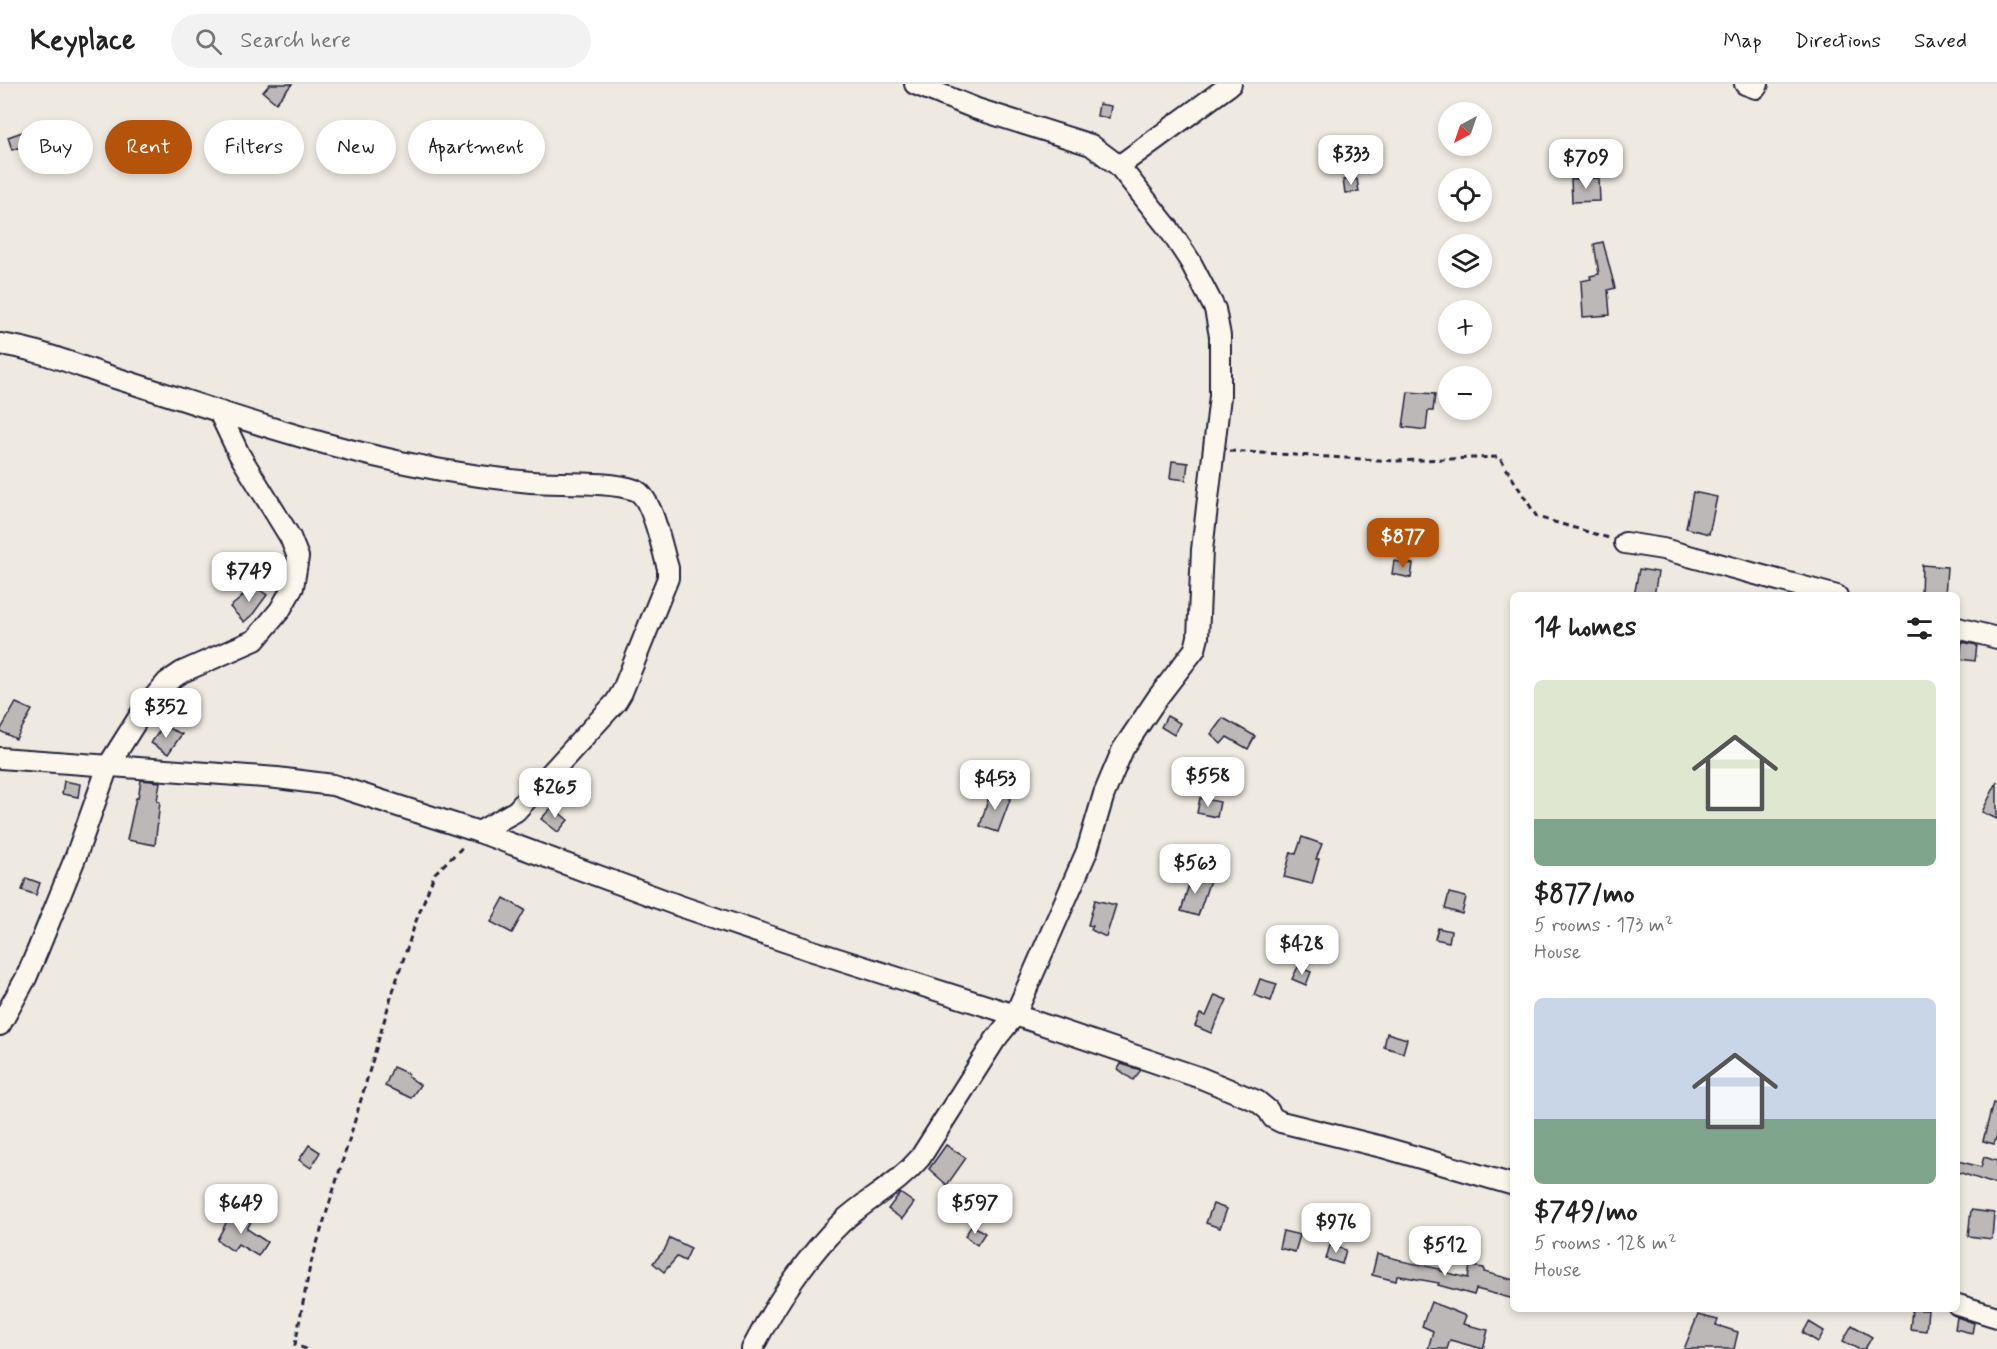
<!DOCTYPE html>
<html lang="en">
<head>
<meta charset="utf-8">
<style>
	:root { --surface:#fff; --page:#f2f2f2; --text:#222; --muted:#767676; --line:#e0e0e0; --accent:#b45309 }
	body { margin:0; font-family:Mynerve,sans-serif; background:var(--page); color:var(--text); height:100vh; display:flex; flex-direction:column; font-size:22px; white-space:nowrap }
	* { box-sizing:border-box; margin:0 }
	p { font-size:20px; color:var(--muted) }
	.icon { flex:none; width:33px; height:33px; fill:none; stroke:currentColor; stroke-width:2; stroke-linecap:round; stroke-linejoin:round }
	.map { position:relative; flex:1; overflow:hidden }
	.details { position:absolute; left:1510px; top:508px; width:450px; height:720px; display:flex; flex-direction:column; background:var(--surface); border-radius:9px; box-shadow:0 3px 9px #0003 }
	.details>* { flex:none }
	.top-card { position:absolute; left:18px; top:36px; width:570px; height:54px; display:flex; gap:12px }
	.needle { width:39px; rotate:220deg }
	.buttons { position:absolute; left:1438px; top:18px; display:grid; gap:12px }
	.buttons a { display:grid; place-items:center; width:54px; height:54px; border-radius:50%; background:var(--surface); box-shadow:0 3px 9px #0003; font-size:30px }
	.price { position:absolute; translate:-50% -51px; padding:0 14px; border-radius:12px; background:#fff; color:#222; font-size:20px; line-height:39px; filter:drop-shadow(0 2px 3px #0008) }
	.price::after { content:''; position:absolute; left:50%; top:36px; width:18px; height:14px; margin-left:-9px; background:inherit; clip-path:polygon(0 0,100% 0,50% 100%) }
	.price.selected { background:var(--accent); color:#fff }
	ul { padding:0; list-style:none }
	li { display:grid; align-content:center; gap:12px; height:318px; padding:0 24px }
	li span { display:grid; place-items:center; height:186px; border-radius:9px; color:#555 }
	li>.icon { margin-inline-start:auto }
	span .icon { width:108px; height:108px; fill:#fffc; stroke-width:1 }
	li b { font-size:26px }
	h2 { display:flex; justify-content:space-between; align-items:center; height:72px; padding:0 24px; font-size:26px }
	.pill { padding:0 21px; border-radius:27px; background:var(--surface); box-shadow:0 3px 9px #0003; font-size:21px; line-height:54px }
	.pill.selected { background:var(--accent); color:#fff }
	header { display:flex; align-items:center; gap:36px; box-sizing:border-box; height:84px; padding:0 30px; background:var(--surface); border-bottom:2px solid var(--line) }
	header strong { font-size:28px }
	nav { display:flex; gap:33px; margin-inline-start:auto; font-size:21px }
	.search { width:420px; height:54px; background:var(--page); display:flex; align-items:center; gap:15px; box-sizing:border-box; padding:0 21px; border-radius:33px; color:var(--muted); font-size:22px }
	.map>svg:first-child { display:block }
	.building { fill:#bcb8b8; stroke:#22223b; stroke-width:1.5 }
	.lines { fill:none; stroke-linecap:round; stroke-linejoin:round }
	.minor-casing { stroke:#22223b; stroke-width:24 }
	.path { stroke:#22223b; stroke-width:3; stroke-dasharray:6 4.5; stroke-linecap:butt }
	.minor { stroke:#fbf7ec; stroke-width:20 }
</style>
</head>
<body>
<header>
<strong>Keyplace</strong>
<div class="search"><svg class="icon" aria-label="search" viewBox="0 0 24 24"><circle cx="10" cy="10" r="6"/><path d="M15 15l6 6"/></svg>Search here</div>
<nav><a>Map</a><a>Directions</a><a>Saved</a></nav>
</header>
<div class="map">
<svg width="1997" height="1265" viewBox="0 0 1997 1265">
	<rect width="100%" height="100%" fill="#eeeae2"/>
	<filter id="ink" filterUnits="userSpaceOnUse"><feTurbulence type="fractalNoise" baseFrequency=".0167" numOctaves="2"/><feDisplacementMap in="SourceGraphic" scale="12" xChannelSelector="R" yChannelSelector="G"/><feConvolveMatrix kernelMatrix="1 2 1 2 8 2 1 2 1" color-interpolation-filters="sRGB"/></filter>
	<g filter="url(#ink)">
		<g class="building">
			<polygon points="270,0 292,0 276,19 263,8"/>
			<polygon points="1099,20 1111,22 1109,34 1097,32"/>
			<polygon points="25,47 30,60 12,66 8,53"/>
			<polygon points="1599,94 1600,117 1572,118 1571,95"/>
			<polygon points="1357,95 1359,108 1345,109 1343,96"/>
			<polygon points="1603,158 1615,204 1608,206 1610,231 1583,233 1581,197 1591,195 1590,192 1599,190 1594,160"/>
			<polygon points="1408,308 1435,310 1433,327 1428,327 1426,346 1403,343"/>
			<polygon points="1172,377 1188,379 1186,396 1170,394"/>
			<polygon points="1693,408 1717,413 1709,450 1686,444"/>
			<polygon points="1394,477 1413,480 1411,494 1392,490"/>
			<polygon points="1922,481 1947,483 1945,512 1921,511"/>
			<polygon points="1639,485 1658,488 1654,512 1634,512"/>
			<polygon points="251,500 267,511 253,530 244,538 230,523 241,514"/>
			<polygon points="1962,558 1977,561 1975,577 1960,575"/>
			<polygon points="16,619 32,626 16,655 0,647"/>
			<polygon points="1167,632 1180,639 1174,651 1161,643"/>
			<polygon points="1223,634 1255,652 1248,665 1227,653 1221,660 1211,650"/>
			<polygon points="163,642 182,650 168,670 151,659"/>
			<polygon points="141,696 160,698 157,717 160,718 155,761 127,756 136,714 138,714"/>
			<polygon points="64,697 80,700 78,713 62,710"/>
			<polygon points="1997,698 1997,735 1982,728"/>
			<polygon points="991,706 1011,713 998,748 980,742"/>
			<polygon points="1200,714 1220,718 1217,733 1197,729"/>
			<polygon points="552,723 568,736 558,748 541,735"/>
			<polygon points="1302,753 1322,760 1316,775 1319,775 1312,800 1284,793 1291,768 1296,770"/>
			<polygon points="1192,790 1210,796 1198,832 1181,827"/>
			<polygon points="26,794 40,799 36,811 22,806"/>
			<polygon points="1449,809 1466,813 1462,830 1445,825"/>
			<polygon points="504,814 525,826 512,849 491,838"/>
			<polygon points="1095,816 1116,821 1106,853 1091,846 1093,842 1088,841"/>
			<polygon points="1438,844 1451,847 1449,858 1435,855"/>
			<polygon points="1298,883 1311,888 1306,901 1292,895"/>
			<polygon points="1260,895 1277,900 1271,917 1254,911"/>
			<polygon points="1215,911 1227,916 1211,949 1195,942 1200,930 1206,932"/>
			<polygon points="1387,949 1407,955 1403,969 1384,963"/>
			<polygon points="1121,980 1141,986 1133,996 1118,985"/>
			<polygon points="393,983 409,990 408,992 420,1001 411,1014 385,1002"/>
			<polygon points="1993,1019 1997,1020 1997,1051 1994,1060 1983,1057"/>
			<polygon points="309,1061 320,1068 311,1084 299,1076"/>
			<polygon points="946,1061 966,1074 947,1101 929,1085"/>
			<polygon points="1984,1073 1997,1077 1997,1101 1958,1088 1958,1077 1981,1083"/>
			<polygon points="900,1109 914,1119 902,1135 888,1125"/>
			<polygon points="1213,1120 1227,1125 1220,1144 1206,1139"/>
			<polygon points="1971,1126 1994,1129 1992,1155 1968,1152"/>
			<polygon points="232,1128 252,1136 247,1145 267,1158 258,1172 238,1160 233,1167 217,1156"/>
			<polygon points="972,1141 985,1149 977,1161 965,1152"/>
			<polygon points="1283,1147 1300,1151 1295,1168 1279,1164"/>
			<polygon points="670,1154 691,1164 685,1177 677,1173 664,1188 653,1179 664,1167"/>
			<polygon points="1330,1161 1346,1166 1342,1180 1326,1175"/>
			<polygon points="1377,1170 1401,1176 1401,1177 1440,1185 1440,1187 1468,1194 1470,1182 1484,1184 1484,1188 1514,1196 1514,1215 1476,1205 1474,1211 1438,1201 1439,1199 1400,1192 1397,1192 1396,1197 1372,1191"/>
			<polygon points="1431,1218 1466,1232 1463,1240 1488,1246 1483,1265 1450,1256 1447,1265 1428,1265 1433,1247 1422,1242"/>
			<polygon points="1912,1226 1928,1226 1926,1247 1910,1245"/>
			<polygon points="1698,1231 1718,1236 1716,1241 1738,1248 1734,1265 1684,1265"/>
			<polygon points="1957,1233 1974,1239 1972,1249 1955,1245"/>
			<polygon points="1809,1238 1824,1247 1818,1258 1803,1249"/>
			<polygon points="1852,1241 1872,1253 1865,1265 1858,1265 1843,1257"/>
		</g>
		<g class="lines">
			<g class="minor-casing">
				<g id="minor">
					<polyline points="1745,0 1756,4 1758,0"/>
					<polyline points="1119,82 1231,0"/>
					<path d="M 0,260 C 37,265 73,280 109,292 C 196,319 281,350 370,371 C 423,384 476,393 531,398 C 559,400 611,397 635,406 C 653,413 662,466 668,484 L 668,494 L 622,608 L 616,618 L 516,727 L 479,748"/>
					<polyline points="1625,459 1663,465 1837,512"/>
					<polyline points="1958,544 1997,554"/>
					<polyline points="0,674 277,694 333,701 479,748 677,821 810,866 1015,931 1201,994 1257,1017 1268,1026 1273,1034 1281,1038 1382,1063 1514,1101"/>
					<polyline points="0,941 26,894 39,863 76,772 108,682 144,625 167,598 182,588 255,556 280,526 293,503 298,473 290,453 239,370 219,328"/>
					<polyline points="1958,1221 1997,1233"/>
					<path d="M 752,1265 C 774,1222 807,1171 842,1138 C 868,1114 896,1102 920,1074 L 995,956 L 1015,931 L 1087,767 L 1104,710 L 1123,665 L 1158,613 L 1195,565 L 1198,553 L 1202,466 L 1220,312 L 1220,252 L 1215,225 L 1190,177 L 1169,145 L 1119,82 L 1091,61 L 977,25 L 915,0"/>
				</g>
			</g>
			<g class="path">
				<polyline points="1229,367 1395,377 1499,373 1537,433 1609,454"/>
				<polyline points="306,1265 295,1261 310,1182 350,1053 392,910 416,837 435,789 464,762"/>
			</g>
			<use href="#minor" class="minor"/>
		</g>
	</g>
</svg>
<div class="buttons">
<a><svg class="needle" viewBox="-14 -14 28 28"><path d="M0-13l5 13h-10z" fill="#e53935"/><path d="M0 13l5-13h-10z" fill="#767676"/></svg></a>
<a><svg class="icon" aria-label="locate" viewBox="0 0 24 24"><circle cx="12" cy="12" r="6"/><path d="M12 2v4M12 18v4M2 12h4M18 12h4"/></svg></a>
<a><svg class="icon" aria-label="layers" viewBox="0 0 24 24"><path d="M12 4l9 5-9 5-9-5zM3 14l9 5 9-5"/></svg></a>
<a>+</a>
<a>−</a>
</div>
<b class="price" style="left:1351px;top:102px">$333</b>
<b class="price" style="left:1586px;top:106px">$709</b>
<b class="price selected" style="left:1403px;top:485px">$877</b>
<b class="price" style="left:249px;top:519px">$749</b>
<b class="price" style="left:166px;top:655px">$352</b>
<b class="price" style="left:1208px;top:724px">$558</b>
<b class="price" style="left:995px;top:727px">$453</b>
<b class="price" style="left:555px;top:735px">$265</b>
<b class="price" style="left:1195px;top:811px">$563</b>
<b class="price" style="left:1302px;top:892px">$428</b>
<b class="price" style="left:241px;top:1151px">$649</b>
<b class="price" style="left:975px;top:1151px">$597</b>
<b class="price" style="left:1336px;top:1170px">$976</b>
<b class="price" style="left:1445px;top:1193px">$512</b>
<div class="top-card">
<a class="pill">Buy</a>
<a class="pill selected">Rent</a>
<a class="pill">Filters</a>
<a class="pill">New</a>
<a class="pill">Apartment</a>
</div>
<section class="details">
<h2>14 homes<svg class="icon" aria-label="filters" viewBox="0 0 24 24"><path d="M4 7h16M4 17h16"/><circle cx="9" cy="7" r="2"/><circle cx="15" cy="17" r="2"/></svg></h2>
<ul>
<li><span style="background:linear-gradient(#dfe7d0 75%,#7fa58c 0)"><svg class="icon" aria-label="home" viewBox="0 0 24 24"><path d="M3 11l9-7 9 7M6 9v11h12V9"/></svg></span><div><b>$877/mo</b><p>5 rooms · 173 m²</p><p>House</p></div></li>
<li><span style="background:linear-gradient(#c9d6e8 65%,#7fa58c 0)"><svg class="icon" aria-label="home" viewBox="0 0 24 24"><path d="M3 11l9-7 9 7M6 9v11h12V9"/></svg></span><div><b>$749/mo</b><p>5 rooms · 128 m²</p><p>House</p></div></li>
</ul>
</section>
</div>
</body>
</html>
